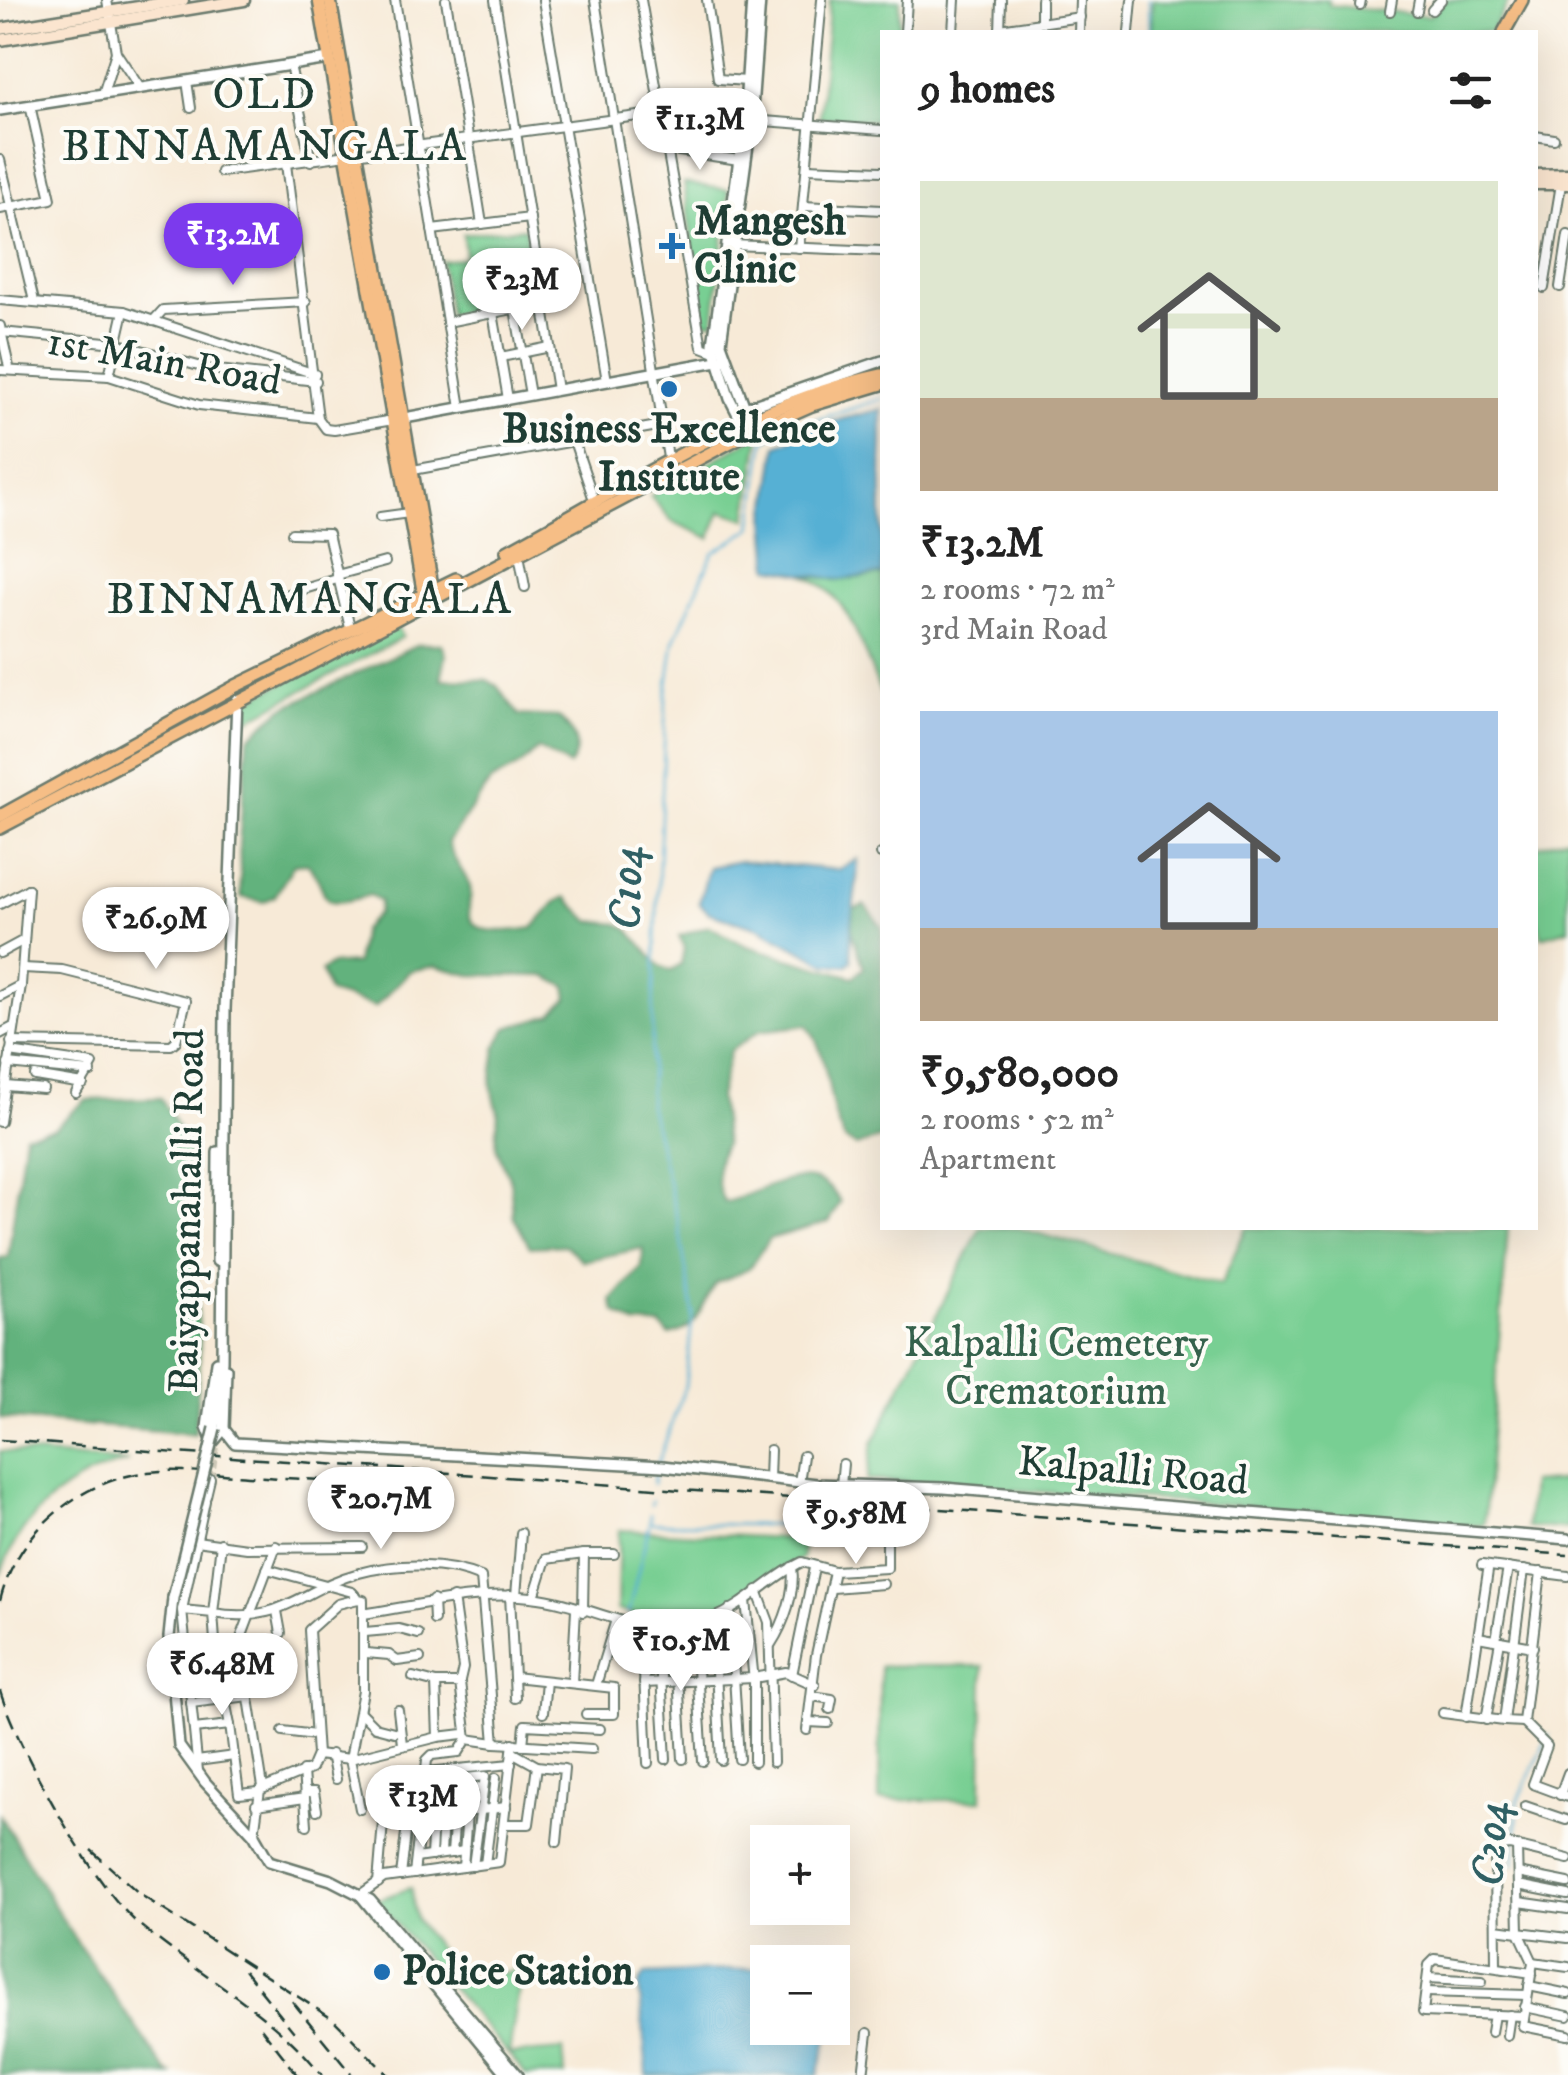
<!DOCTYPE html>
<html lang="en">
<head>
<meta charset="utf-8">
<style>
	:root { --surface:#fff; --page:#f6f6f6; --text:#222; --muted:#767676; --accent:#7c3aed }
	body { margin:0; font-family:"IM FELL DW Pica",serif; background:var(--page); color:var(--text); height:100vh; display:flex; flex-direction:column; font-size:38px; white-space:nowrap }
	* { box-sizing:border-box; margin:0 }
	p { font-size:32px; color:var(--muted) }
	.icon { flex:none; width:55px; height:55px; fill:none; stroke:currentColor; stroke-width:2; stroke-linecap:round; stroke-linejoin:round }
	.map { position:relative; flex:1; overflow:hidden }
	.drawer { position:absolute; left:880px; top:30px; width:658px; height:1200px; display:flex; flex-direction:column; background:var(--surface); border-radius:0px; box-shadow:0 10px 40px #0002 }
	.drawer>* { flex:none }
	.controls { position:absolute; left:750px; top:1825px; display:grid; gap:20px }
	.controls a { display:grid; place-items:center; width:100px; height:100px; border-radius:0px; background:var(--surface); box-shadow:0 10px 40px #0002; font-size:50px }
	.price { position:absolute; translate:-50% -85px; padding:0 22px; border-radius:35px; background:#fff; color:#222; font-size:32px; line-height:65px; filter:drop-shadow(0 2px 5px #0008) }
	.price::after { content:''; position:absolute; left:50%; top:60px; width:30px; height:22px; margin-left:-15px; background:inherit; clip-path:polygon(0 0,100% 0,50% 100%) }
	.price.active { background:var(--accent); color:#fff }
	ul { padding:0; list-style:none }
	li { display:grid; align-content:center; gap:20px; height:530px; padding:0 40px }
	li span { display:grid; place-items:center; height:310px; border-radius:0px; color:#555 }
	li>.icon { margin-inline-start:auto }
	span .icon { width:180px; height:180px; fill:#fffc; stroke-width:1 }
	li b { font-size:42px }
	h2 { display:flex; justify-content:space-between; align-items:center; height:120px; padding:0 40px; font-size:42px }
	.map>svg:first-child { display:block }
	.green { fill:#78cf93; stroke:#4c8664; stroke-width:2.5 }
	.forest { fill:#62b27d; stroke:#407858; stroke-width:2.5 }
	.water { fill:#56b0d4; stroke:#3a7684; stroke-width:2.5 }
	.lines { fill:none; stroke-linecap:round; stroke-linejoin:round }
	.stream { stroke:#56b0d4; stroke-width:2.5 }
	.minor-tunnel { stroke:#ccc7b6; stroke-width:8; stroke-dasharray:8 4; stroke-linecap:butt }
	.minor-casing { stroke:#6b7a6d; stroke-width:12 }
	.tertiary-casing { stroke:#6b7a6d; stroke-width:14 }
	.secondary-casing { stroke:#6b7a6d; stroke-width:15 }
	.primary-casing { stroke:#6b7a6d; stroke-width:16 }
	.minor { stroke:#fff; stroke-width:8 }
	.tertiary { stroke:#fff; stroke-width:9 }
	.secondary { stroke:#fbe5cf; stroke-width:10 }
	.primary { stroke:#f6be86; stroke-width:11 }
	.rail { stroke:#1f3d34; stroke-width:2.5; stroke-dasharray:15 8; stroke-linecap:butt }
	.tertiary-bridge-casing { stroke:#6b7a6d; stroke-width:14; stroke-linecap:butt }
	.tertiary-bridge { stroke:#fff; stroke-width:9 }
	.poi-dot { fill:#1f6fb2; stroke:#fdfcf7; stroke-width:4 }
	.labels { text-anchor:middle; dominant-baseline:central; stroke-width:8; stroke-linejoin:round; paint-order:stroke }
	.poi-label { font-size:42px; font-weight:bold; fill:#1f3d34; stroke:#fdfcf7; text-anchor:start }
	.street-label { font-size:42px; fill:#1f3d34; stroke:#fdfcf7 }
	.park-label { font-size:42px; fill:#35624c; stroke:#fdfcf7 }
	.neighbourhood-label { font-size:45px; letter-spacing:2.5px; fill:#1f3d34; stroke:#fdfcf7 }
	.water-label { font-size:45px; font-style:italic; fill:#306064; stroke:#fdfcf7 }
</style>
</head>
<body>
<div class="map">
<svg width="1568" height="2075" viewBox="0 0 1568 2075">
	<rect width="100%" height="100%" fill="#fdfcf7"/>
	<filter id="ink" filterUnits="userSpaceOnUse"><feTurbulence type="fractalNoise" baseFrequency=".01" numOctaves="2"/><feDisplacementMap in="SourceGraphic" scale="20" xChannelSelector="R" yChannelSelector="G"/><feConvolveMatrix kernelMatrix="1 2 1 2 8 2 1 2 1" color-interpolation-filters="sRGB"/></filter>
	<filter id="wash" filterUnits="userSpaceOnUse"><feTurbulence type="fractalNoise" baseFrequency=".0048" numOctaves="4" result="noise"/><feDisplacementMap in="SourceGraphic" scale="40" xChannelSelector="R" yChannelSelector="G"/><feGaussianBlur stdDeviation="2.25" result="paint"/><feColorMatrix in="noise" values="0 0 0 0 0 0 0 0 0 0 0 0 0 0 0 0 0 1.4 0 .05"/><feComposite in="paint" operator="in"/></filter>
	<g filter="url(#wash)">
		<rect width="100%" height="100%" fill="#f7ead7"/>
		<g class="green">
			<polygon points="830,0 900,0 899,32 882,32 882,121 819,118"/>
			<polygon points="1152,0 1329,0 1329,5 1429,16 1445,0 1510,0 1491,32 1151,32"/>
			<polygon points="684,183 729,190 714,322 702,322"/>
			<polygon points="525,228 537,299 449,315 441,261 465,258 463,234"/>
			<polygon points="760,434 747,519 721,511 710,538 673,522 650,496"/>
			<path d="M 882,574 L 882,696 C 863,653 852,595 804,575 L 839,580 Z"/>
			<polygon points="397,627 402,637 241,723 242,703"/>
			<polygon points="1568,837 1568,929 1542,937 1535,913 1535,847"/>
			<polygon points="980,1228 1018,1228 1221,1284 1246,1228 1508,1228 1484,1524 1459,1527 1249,1506 867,1480 873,1443"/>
			<path d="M 0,1451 L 128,1462 C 67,1476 20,1516 0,1576 Z"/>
			<polygon points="1568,1480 1568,1529 1527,1527 1531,1483"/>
			<path d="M 619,1530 L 803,1539 L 802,1558 C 735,1599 699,1638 617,1610 Z"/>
			<polygon points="880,1666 983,1666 982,1800 879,1800"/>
			<polygon points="411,1888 416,1919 461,1981 522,1969 509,2054 563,2050 565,2075 526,2075 376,1900"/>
		</g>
		<g class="forest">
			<path d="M 418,644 L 442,644 L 446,655 L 441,679 L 487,680 L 497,686 L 519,715 L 558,717 C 574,731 583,748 569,766 L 538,749 L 521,765 L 490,782 L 448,842 C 452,860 462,868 469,884 C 473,893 469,899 469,907 C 466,939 512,931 533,928 L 556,902 L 566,897 L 590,921 L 619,924 L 629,930 L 660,966 L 671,971 L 681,965 L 684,948 L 679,936 L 709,926 L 747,946 L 853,977 L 864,968 L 852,933 L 851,910 L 865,905 L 882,927 L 882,1138 L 856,1146 L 845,1140 C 825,1105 832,1058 807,1025 L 759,1031 L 730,1051 L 719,1097 L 725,1144 C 715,1159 714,1187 725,1202 C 761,1194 814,1153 840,1202 L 829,1222 L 769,1239 L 749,1269 L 716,1283 C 700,1306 701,1329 669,1335 L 661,1326 L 635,1324 L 615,1312 L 612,1300 L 642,1266 L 643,1248 L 583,1261 L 565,1245 L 530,1247 L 513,1216 L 510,1180 L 496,1147 L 498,1112 L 491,1085 L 496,1048 L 507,1028 L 552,1014 L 568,998 L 566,986 L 545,976 L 470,975 L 435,966 L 410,971 L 375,1007 L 329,993 L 321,971 L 330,965 L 356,963 L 362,930 L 378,913 L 380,901 L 370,895 C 310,913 334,893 307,863 L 294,864 L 275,896 L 264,902 L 241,897 L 239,843 L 248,738 L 283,708 Z"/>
			<polygon points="161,1098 188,1145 200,1350 195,1434 0,1418 0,1258 8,1257 25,1134 54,1128 86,1100"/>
			<polygon points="0,1815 72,1935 167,2072 174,2075 0,2075"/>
		</g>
		<g class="water">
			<polygon points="882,409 882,574 839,580 770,568 766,518 777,445 826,423"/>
			<path d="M 858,859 C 858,898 847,919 852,961 L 846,966 L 826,964 L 759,928 L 709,913 L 699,903 L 709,867 L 740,861 L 839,870 Z"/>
			<polygon points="767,1968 768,2028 832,2028 833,1987 839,1995 818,2075 647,2075 639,1985 645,1974"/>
		</g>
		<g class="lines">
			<g class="stream">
				<polyline points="1148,0 1149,32"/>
				<polyline points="866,371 882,367"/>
				<polyline points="658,1463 685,1386 693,1312 678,1222 649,1105 666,698 674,642 713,553 752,528 764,441 781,431 882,399"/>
				<polyline points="653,1484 655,1471"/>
				<polyline points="651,1505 652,1501"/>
				<polyline points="650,1514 650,1523 884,1527"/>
				<polyline points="628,1614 649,1526"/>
				<polyline points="1514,1865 1518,1801 1549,1735"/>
			</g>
		</g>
	</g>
	<g filter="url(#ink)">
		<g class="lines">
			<polyline class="minor-tunnel" points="210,1479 217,1441"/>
			<g class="minor-casing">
				<g id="minor">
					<polyline points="107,0 116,52 140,88"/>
					<polyline points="395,0 461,408"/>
					<polyline points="446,0 482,224"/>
					<polyline points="495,0 557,390"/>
					<polyline points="543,0 607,381"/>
					<polyline points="595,0 669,464"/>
					<polyline points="641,0 702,347 715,352"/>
					<polyline points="707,0 718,79 747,81"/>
					<polyline points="1360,5 1361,0"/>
					<polyline points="1432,10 1441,0"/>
					<polyline points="1390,11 1392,0"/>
					<polyline points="1417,11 1419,0"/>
					<polyline points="1041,23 1041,0"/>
					<polyline points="1000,29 1080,17"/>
					<polyline points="905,32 907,0"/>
					<polyline points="953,32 955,0"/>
					<polyline points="1000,32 1001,0"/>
					<polyline points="1079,32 1080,0"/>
					<polyline points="1129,32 1132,0"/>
					<polyline points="290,65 311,161"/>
					<polyline points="187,81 191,108"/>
					<polyline points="103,94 116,52"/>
					<polyline points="1535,136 1554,139"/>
					<polyline points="666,149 739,160"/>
					<polyline points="0,160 34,301"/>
					<polyline points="286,164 318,418 326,429 334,430 393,420"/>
					<polyline points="807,168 882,171"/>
					<polyline points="221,172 660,113 882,130"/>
					<polyline points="803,206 882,210"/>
					<polyline points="0,209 51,199 30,105"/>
					<polyline points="432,230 530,218"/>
					<polyline points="732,245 882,251"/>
					<polyline points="799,248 822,0"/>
					<polyline points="1560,287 1568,235"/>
					<polyline points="1544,288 1561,184"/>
					<polyline points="0,300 124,311 315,374"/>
					<polyline points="515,309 530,395"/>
					<polyline points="493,313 508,399"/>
					<polyline points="153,321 163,310 306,302"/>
					<polyline points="447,322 543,303"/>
					<polyline points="0,326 9,367"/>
					<polyline points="1,332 116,343 209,369 316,381"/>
					<polyline points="501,357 550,347"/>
					<polyline points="0,370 109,376 199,405 318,418"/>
					<polyline points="109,376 124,311"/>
					<polyline points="574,441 595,503"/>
					<polyline points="413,470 663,425"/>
					<polyline points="380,517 409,513"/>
					<polyline points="292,533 328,534 350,628"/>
					<polyline points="519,554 525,587"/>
					<polyline points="337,575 385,562"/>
					<polyline points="288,594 337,579"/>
					<polyline points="881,854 882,854"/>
					<polyline points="0,904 28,889"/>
					<polyline points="0,953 24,940"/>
					<polyline points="0,996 21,985"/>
					<polyline points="0,1034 13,1027"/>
					<polyline points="11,1042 171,1045 176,1041 186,1001 62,970 23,968"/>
					<polyline points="10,1052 93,1064 76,1093"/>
					<polyline points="8,1064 91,1072"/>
					<polyline points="35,1076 83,1084"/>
					<polyline points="6,1086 43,1089"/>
					<polyline points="0,1122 21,985 28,889"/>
					<polyline points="769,1479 770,1450"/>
					<polyline points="799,1482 803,1456"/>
					<polyline points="841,1485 843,1464"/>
					<polyline points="206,1496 210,1479"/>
					<polyline points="196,1541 247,1548 362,1547"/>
					<path d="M 221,1543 L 213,1613 C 283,1625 300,1589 359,1573 C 398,1563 445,1562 481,1577 L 495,1743 L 592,1749"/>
					<polyline points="584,1554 614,1554"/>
					<polyline points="1482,1565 1568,1576"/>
					<polyline points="267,1569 352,1592 358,1599"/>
					<polyline points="1541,1572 1523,1722 1547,1746 1533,1784 1568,1797"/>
					<polyline points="832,1588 883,1584"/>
					<polyline points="757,1590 769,1622 773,1762"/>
					<polyline points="510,1595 515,1698"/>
					<polyline points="516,1596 521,1533"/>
					<polyline points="534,1597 546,1559 584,1554 583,1612"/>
					<polyline points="453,1598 463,1668 460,1681"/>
					<polyline points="433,1600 434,1620"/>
					<polyline points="746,1600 754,1682 754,1762"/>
					<polyline points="730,1609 739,1759"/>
					<polyline points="182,1610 213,1613 216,1655 230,1725 194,1729"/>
					<polyline points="277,1611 281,1633"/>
					<path d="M 363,1614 C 420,1605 473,1591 531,1597 C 598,1604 637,1644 711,1619 C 745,1607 770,1577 802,1562 L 834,1571"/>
					<polyline points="713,1618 721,1760"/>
					<polyline points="694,1623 703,1761"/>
					<polyline points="658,1626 666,1759"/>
					<polyline points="675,1626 683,1759"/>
					<polyline points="642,1627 648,1763"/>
					<polyline points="365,1632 399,1629 418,1634"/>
					<polyline points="1478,1637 1533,1647"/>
					<polyline points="1496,1640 1508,1568"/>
					<path d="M 771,1644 C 784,1624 796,1591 792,1567"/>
					<polyline points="366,1653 389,1655 397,1661 420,1658"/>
					<polyline points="792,1675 814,1568"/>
					<polyline points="413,1677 436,1683"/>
					<polyline points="514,1677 614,1688 614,1714 586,1714"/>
					<polyline points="572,1683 576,1609"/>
					<polyline points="644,1683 754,1678 786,1672 815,1685"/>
					<polyline points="596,1685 615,1623"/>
					<polyline points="812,1696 832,1699 830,1709"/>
					<polyline points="191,1703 249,1696"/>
					<polyline points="398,1710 402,1744"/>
					<polyline points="360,1712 375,1727 394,1732"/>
					<polyline points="543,1713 546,1681"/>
					<polyline points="1443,1713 1504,1721"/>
					<polyline points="1466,1717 1488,1571"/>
					<polyline points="1486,1720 1500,1641"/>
					<polyline points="808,1722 828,1723"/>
					<polyline points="1523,1722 1504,1721 1524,1570"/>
					<polyline points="230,1725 239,1794 258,1792"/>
					<polyline points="807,1730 816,1655 834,1571 887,1568 887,1543"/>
					<polyline points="283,1731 315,1735"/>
					<polyline points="463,1734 438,1737 436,1683 460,1683 467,1739 495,1743"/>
					<polyline points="523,1745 525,1725 600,1729"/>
					<polyline points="512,1752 537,1766 564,1769 557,1842"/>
					<polyline points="331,1754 336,1779"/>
					<polyline points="317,1755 309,1630 338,1604 358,1599"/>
					<polyline points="197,1761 234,1756"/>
					<polyline points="198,1771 182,1610 205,1501"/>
					<polyline points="303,1771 307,1825"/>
					<polyline points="426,1772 511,1764"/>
					<polyline points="424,1782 485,1776 473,1866"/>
					<polyline points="263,1787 240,1641 276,1546"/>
					<polyline points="305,1792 314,1792 317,1810"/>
					<polyline points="423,1794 483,1787"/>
					<polyline points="1560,1795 1568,1773"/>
					<polyline points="256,1805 305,1798"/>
					<polyline points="422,1805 482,1798"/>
					<polyline points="1525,1806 1566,1820"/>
					<polyline points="360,1809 350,1759 438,1737"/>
					<polyline points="396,1820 400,1786"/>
					<polyline points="383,1822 506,1807"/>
					<polyline points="505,1824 529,1824 537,1766"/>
					<polyline points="254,1835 260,1790 311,1769 317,1755 350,1759 363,1691 363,1600 358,1599"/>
					<polyline points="1517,1846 1519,1932 1568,1938"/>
					<polyline points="452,1853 455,1814"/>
					<polyline points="441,1854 443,1815"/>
					<polyline points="431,1856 433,1816"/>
					<polyline points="416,1858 464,1851"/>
					<polyline points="485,1864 496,1778"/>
					<polyline points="463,1867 467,1813"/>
					<polyline points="1518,1873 1568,1883"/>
					<polyline points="414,1874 427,1760 432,1755 459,1752 467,1739"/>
					<polyline points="401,1876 413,1772"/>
					<polyline points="378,1883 384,1810"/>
					<polyline points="1518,1885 1568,1895"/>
					<polyline points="360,1895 384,1878 499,1862 513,1743"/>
					<polyline points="1519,1902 1568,1909"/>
					<polyline points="1496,1929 1519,1932 1533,1962 1523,2026 1568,2035"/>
					<polyline points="1533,1962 1568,1967"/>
					<polyline points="1496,1967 1495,1847 1510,1845 1568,1859"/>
					<polyline points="1428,1978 1482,1981"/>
					<polyline points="1529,1986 1568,1994"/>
					<polyline points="1426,1992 1527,1995"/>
					<polyline points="1525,2007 1568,2016"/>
					<polyline points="1523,2016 1423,2012 1429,1965 1435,1959 1532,1973"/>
					<polyline points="1491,2032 1494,2015"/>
					<polyline points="1507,2035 1510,2015"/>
					<polyline points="863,2075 868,2033"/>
				</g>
			</g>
			<g class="tertiary-casing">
				<g id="tertiary">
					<polyline points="0,110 329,59"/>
					<polyline points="739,410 882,361"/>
					<polyline points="399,419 723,360"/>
					<polyline points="751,424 721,343 751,123 760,0"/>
					<polyline points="745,428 730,399 713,344 744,123 752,0"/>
					<polyline points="217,1261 218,1152"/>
					<polyline points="215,1428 222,1361 225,1010 237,700"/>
					<polyline points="224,1429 235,1443 663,1466 817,1484 944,1488 1568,1539"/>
					<polyline points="212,1440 207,1427 216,1362"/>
					<polyline points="213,1442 224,1429 226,1369"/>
					<polyline points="173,1598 169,1637 179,1746 205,1782 254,1835 269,1861 331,1880 370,1900 518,2075"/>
					<polyline points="361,1896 508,2075"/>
				</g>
			</g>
			<g class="secondary-casing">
				<g id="secondary">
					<polyline points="0,29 183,0"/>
					<polyline points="0,40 244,0"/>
					<polyline points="1535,175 1568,174"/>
					<polyline points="1535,184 1568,184"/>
				</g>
			</g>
			<g class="primary-casing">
				<g id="primary">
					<polyline points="319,0 424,596"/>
					<polyline points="330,0 434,597"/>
					<polyline points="1504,32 1522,0"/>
					<path d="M 507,551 C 624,488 752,402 882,375"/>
					<polyline points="0,816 236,686 456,579"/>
					<polyline points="0,828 746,434 812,405 882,384"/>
				</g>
			</g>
			<use href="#minor" class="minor"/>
			<use href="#tertiary" class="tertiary"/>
			<use href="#secondary" class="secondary"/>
			<use href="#primary" class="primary"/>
			<g class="rail">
				<polyline points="0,1440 1568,1555"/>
				<path d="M 0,1601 C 17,1532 78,1481 148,1472 C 181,1468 215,1474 248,1476 C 297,1479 346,1481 394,1484"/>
				<path d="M 0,1691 C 17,1747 91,1881 134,1920 C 195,1973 272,2011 322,2075"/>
				<polyline points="91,1850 141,1895 334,2020 388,2075"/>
				<polyline points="244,1970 294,2032"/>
				<polyline points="292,2001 352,2075"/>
				<polyline points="261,2028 298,2075"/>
			</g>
			<g class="tertiary-bridge-casing">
				<polyline id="tertiary-bridge" points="173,1598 215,1428"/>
			</g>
			<use href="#tertiary-bridge" class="tertiary-bridge"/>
		</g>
	</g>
	<g class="poi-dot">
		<path d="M667 231h10v10h10v10h-10v10h-10v-10h-10v-10h10z"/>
		<circle cx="669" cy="389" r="10"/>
		<circle cx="382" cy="1972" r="10"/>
	</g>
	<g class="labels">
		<g class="poi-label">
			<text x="694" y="222">Mangesh<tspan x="694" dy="48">Clinic</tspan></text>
			<text x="669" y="430" text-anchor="middle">Business Excellence<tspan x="669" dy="48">Institute</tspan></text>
			<text x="402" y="1972">Police Station</text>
		</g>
		<g class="street-label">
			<text transform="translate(164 362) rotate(10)">1st Main Road</text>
			<text transform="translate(188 1211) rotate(-89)">Baiyappanahalli Road</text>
			<text transform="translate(1133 1472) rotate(5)">Kalpalli Road</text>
		</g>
		<g class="park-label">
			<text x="1056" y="1344">Kalpalli Cemetery<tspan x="1056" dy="48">Crematorium</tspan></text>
		</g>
		<g class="neighbourhood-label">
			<text x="265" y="95">OLD<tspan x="265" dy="52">BINNAMANGALA</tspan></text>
			<text x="310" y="600">BINNAMANGALA</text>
		</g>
		<g class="water-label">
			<text transform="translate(628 888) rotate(-88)">C104</text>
			<text transform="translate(1492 1844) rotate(-86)">C204</text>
		</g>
	</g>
</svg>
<div class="controls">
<a>+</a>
<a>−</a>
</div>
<b class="price" style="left:700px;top:173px">₹11.3M</b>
<b class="price active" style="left:233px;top:288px">₹13.2M</b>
<b class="price" style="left:522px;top:333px">₹23M</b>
<b class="price" style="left:156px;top:972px">₹26.9M</b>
<b class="price" style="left:381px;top:1552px">₹20.7M</b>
<b class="price" style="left:856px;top:1567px">₹9.58M</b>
<b class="price" style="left:681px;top:1694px">₹10.5M</b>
<b class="price" style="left:222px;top:1718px">₹6.48M</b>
<b class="price" style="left:423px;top:1850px">₹13M</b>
<section class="drawer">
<h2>9 homes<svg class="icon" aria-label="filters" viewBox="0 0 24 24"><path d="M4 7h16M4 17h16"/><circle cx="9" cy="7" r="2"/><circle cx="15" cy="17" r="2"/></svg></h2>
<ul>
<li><span style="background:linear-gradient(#dfe7d0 70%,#b9a48a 0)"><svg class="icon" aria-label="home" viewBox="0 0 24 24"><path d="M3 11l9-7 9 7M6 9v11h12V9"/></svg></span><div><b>₹13.2M</b><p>2 rooms · 72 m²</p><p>3rd Main Road</p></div></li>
<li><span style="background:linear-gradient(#a9c7e8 70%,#b9a48a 0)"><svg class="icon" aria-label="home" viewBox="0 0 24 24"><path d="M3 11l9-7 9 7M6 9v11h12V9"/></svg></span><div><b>₹9,580,000</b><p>2 rooms · 52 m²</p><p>Apartment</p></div></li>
</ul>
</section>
</div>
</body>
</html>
